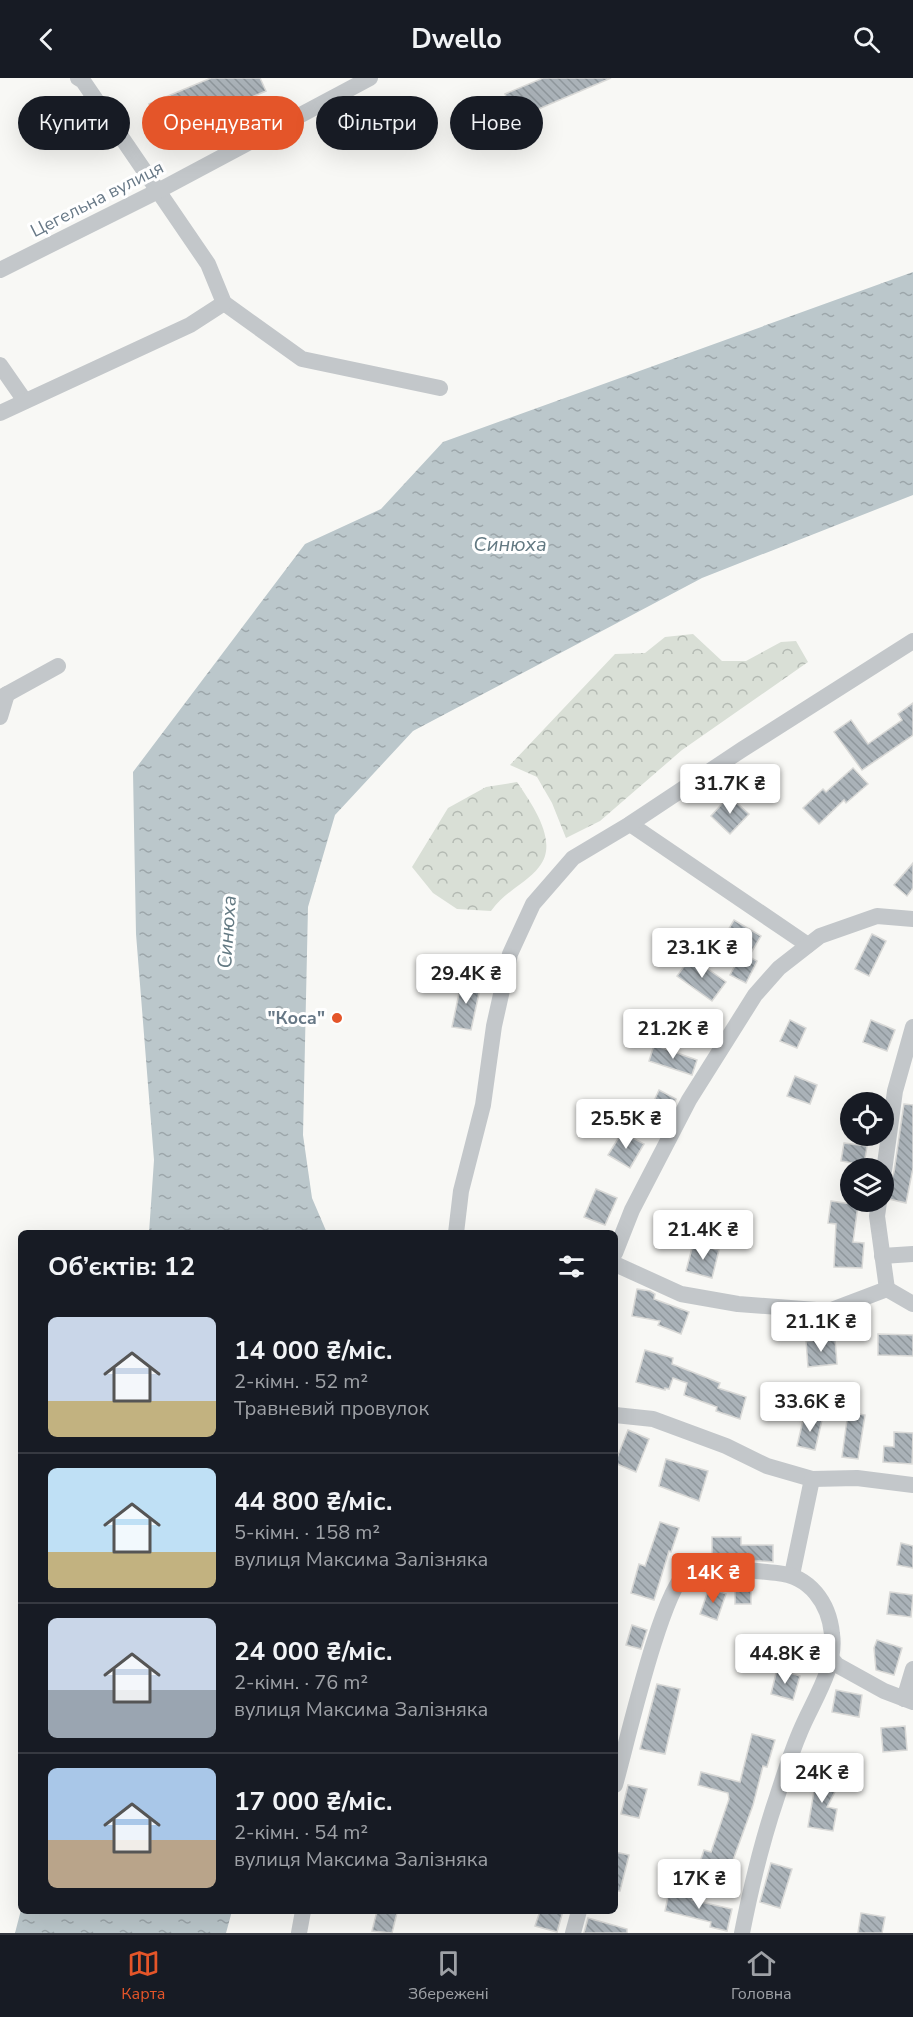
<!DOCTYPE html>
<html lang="uk">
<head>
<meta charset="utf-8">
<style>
	:root { --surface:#171b24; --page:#20242c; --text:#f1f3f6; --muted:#9ea1a6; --line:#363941; --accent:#e45529 }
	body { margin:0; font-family:"Nunito Sans",sans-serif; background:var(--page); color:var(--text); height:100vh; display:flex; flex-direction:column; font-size:22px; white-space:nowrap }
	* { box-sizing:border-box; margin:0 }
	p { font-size:20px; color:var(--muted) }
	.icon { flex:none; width:33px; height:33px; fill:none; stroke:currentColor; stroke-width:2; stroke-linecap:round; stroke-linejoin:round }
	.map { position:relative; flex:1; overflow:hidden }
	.details { position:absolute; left:18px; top:1152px; width:600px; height:684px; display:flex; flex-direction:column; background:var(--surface); border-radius:9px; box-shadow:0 6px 24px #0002 }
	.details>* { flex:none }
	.top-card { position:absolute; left:18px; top:18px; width:600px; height:54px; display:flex; gap:12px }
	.controls { position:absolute; left:840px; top:1014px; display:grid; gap:12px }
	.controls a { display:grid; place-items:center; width:54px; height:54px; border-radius:50%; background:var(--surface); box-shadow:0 6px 24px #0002; font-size:30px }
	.price { position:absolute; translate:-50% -51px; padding:0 14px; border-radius:6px; background:#fff; color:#222; font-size:20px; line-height:39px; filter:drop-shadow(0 2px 3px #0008) }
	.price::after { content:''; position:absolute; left:50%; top:36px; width:18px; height:14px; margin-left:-9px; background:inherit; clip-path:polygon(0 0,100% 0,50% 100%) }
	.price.on { background:var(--accent); color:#fff }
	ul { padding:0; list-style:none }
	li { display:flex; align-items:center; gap:18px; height:150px; padding:0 30px }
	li+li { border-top:2px solid var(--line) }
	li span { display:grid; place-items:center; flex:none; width:168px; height:120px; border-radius:9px; color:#555 }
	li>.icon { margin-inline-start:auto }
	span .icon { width:72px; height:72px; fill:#fffc; stroke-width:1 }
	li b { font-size:26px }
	h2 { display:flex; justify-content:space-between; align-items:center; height:72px; padding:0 30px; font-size:26px }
	.chip { padding:0 21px; border-radius:27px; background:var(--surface); box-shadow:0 6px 24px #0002; font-size:21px; line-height:54px }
	.chip.on { background:var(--accent); color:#fff }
	header { display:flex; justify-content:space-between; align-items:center; height:78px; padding:0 30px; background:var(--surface); font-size:27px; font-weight:700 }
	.dock { display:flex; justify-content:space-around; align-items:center; height:84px; border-top:2px solid var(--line); background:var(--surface); font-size:16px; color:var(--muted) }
	.dock a { display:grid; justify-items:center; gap:3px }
	.dock .on { color:var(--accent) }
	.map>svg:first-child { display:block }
	.forest { fill:url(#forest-crowns) }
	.water { fill:url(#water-ripples) }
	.building { fill:url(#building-back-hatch); stroke:#d9d9d7; stroke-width:1.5 }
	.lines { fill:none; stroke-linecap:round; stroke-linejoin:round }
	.minor { stroke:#c3c7ca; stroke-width:16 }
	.poi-dot { fill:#e45529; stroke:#fff; stroke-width:2 }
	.labels { text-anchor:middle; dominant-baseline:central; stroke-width:6; stroke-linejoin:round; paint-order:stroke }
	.street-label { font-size:18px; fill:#677886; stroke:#fff }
	.poi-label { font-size:18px; font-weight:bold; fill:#677886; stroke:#fff; text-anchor:end }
	.water-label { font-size:20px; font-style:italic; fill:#637982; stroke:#fff }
</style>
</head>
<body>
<header><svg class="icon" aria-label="back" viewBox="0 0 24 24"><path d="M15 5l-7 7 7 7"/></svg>Dwello<svg class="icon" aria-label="search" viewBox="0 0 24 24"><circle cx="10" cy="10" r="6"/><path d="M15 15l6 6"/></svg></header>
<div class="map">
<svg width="913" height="1855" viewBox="0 0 913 1855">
	<defs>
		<pattern id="forest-crowns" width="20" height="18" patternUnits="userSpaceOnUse" patternTransform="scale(1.5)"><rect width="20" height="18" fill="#d9dfd6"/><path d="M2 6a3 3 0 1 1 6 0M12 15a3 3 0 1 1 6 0" fill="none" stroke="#b4bab3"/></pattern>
		<pattern id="water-ripples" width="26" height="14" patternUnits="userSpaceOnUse" patternTransform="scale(1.5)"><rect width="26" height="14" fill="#bbc7cb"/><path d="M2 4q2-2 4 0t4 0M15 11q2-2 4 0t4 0" fill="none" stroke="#9ca6aa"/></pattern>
		<pattern id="building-back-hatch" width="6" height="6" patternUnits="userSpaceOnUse" patternTransform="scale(1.5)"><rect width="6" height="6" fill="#aab2b8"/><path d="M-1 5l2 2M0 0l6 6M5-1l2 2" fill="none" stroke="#8e969b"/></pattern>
	</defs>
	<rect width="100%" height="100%" fill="#f8f8f5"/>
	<g class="forest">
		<polygon points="693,556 722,583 746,583 781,564 796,563 808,584 682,672 600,743 566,760 552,725 537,699 510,687 615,576 645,575 665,559"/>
		<path d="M 517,704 C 531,725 560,764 539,789 C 526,806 506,812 491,833 L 457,831 L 433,815 L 412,789 L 448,730 L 486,709 Z"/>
	</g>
	<g class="water">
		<polygon points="913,194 913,417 702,500 413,653 335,737 308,829 303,1057 312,1120 327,1155 149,1155 154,1082 136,856 133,694 305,466 381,431 443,364"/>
		<polygon points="21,1832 21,1833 232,1833 226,1855 15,1855"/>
	</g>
	<g class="building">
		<polygon points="211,0 260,0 266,13 162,57 149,26"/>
		<polygon points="543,0 611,0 515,41 505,16"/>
		<polygon points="913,625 913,657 862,692 834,654 851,642 868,666 902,642 898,636"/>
		<polygon points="853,690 868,706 846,725 844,722 819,746 803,730 823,711 826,714"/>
		<polygon points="729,718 749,736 730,756 711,738"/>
		<polygon points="913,785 913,810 907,818 894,807"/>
		<polygon points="734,842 761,858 751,875 724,859"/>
		<polygon points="872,856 886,863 869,898 855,891"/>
		<polygon points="742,875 757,883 746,905 730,897"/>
		<polygon points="691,879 726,904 712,923 677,898"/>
		<polygon points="462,901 481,906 471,952 452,949"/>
		<polygon points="790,942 806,950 797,970 780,963"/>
		<polygon points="871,942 895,952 887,973 863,964"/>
		<polygon points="654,967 697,982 692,997 649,983"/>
		<polygon points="795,998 817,1007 810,1026 787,1018"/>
		<polygon points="659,1012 676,1021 666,1043 649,1034"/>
		<polygon points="904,1026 913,1027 913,1090 906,1125 889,1121 884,1115 885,1103 892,1100 894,1094"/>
		<polygon points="622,1054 644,1066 630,1090 608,1077"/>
		<polygon points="844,1065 867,1068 864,1087 841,1083"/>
		<polygon points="596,1111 617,1120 605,1147 584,1139"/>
		<polygon points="831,1123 858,1127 853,1164 864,1165 862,1190 834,1189 836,1146 828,1145"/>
		<polygon points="693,1166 719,1172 712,1200 686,1193"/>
		<polygon points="637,1211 650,1213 655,1216 654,1221 689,1234 681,1256 658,1247 660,1243 632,1238"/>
		<polygon points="878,1256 913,1257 913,1278 878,1277"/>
		<polygon points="835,1261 837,1286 808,1289 806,1263"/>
		<polygon points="645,1272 673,1280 672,1286 720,1305 718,1310 746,1319 740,1341 716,1333 717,1329 684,1317 687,1305 673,1300 669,1311 665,1310 665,1312 636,1304"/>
		<polygon points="848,1334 865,1337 858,1381 842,1379"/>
		<polygon points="804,1338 822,1342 815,1372 797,1368"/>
		<polygon points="628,1352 649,1361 636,1394 615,1385"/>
		<polygon points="894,1354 913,1355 912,1386 883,1384 884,1368 894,1369"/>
		<polygon points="666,1381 708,1393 699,1423 659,1408"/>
		<polygon points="660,1444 679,1450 671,1474 669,1473 654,1522 631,1515 639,1486 645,1488"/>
		<polygon points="712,1459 741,1459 741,1467 773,1467 773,1484 712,1479"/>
		<polygon points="901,1465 913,1468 913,1490 897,1487"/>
		<rect x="735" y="1508" width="16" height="18"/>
		<polygon points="709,1510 726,1516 717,1542 700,1536"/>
		<polygon points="890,1514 913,1517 911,1539 887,1536"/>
		<polygon points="632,1547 647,1552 641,1571 626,1567"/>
		<polygon points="877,1562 902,1570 894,1597 876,1592 874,1570"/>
		<polygon points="777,1591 800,1598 793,1622 771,1616"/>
		<polygon points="657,1606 680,1611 665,1676 640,1671"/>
		<polygon points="836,1612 862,1617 859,1639 832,1634"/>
		<polygon points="905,1648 907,1672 883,1674 881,1650"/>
		<polygon points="752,1656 775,1662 767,1689 763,1688 753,1727 728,1796 699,1787 704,1772 711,1774 729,1721 728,1715 698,1707 701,1694 740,1704"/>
		<polygon points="813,1695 838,1708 827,1729 837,1731 833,1753 808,1749 814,1713 806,1709"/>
		<polygon points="628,1707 647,1711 639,1740 621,1736"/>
		<polygon points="615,1774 629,1777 620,1813 615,1813"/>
		<polygon points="771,1785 792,1791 780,1830 760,1824"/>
		<polygon points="669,1813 693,1819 692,1822 732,1831 727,1853 710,1849 711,1844 665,1833"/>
		<polygon points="377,1833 397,1835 392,1855 372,1853"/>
		<polygon points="540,1833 563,1833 557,1854 535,1848"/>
		<polygon points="861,1835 885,1839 882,1855 858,1855"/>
		<polygon points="588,1840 627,1851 627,1855 584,1855"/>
	</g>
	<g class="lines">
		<g class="minor">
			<polyline points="78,0 83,3 208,186 224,225 302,281 440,310"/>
			<polyline points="0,192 158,113 370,0"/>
			<polyline points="0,287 25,323"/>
			<polyline points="0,335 190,247 224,225"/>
			<polyline points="0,620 58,588"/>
			<polyline points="0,639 7,616"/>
			<polyline points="630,746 808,867"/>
			<polyline points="884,1093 895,1013 913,949"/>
			<polyline points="879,1124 877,1138 887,1211"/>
			<polyline points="456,1155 461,1113 483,1027 494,948 510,876 533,826 573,780 630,746 743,671 913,563"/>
			<polyline points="615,1175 632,1132 689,1022 755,917 779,890 820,858 877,838 913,841"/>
			<polyline points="882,1178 913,1176"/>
			<polyline points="615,1186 681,1216 738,1226 829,1233 887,1211 913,1226"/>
			<polyline points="615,1337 653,1341 726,1368 767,1388 812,1401 857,1400 913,1407"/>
			<polyline points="792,1497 812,1401"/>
			<polyline points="831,1580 837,1587 884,1613 913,1624"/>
			<polyline points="904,1621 913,1591"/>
			<path d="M 615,1707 C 626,1669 661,1512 687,1494 C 701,1484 759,1494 777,1495 C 810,1498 829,1525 832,1556 C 837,1590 812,1624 800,1654 C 791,1675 784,1697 777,1719 C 762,1763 751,1809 742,1855"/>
			<polyline points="299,1855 303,1833"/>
			<polyline points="573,1855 579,1833"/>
		</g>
	</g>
	<circle class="poi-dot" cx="337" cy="940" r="6"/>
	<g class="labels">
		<g class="street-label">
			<text transform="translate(97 121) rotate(-27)">Цегельна вулиця</text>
		</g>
		<g class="poi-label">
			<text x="325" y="940">"Коса"</text>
		</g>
		<g class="water-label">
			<text x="510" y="466">Синюха</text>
			<text transform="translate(227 854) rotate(-86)">Синюха</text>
		</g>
	</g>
</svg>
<div class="controls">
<a><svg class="icon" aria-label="locate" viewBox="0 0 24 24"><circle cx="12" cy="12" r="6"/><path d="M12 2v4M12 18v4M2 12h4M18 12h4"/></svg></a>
<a><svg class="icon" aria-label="layers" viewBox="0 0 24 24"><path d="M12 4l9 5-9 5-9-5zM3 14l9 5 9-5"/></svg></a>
</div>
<b class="price" style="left:730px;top:737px">31.7K ₴</b>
<b class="price" style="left:702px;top:901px">23.1K ₴</b>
<b class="price" style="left:466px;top:927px">29.4K ₴</b>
<b class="price" style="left:673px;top:982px">21.2K ₴</b>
<b class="price" style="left:626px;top:1072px">25.5K ₴</b>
<b class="price" style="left:703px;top:1183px">21.4K ₴</b>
<b class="price" style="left:821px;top:1275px">21.1K ₴</b>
<b class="price" style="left:810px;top:1355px">33.6K ₴</b>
<b class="price on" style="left:713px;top:1526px">14K ₴</b>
<b class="price" style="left:785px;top:1607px">44.8K ₴</b>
<b class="price" style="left:822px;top:1726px">24K ₴</b>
<b class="price" style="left:699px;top:1832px">17K ₴</b>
<div class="top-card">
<a class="chip">Купити</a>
<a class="chip on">Орендувати</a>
<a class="chip">Фільтри</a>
<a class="chip">Нове</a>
</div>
<section class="details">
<h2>Об’єктів: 12<svg class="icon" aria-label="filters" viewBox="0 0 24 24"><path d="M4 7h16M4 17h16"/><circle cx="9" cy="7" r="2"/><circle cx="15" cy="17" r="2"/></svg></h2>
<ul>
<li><span style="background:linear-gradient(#c9d6e8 70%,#c2b280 0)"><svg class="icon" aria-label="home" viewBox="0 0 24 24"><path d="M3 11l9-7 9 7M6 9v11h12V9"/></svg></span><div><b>14 000 ₴/міс.</b><p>2-кімн. · 52 m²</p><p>Травневий провулок</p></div></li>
<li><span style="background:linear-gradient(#bfe0f5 70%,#c2b280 0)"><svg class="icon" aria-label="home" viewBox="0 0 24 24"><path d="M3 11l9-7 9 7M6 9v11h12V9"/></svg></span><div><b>44 800 ₴/міс.</b><p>5-кімн. · 158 m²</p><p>вулиця Максима Залізняка</p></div></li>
<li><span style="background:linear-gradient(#c9d6e8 60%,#9aa5b1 0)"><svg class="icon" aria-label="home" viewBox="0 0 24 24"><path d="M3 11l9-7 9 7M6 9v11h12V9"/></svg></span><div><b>24 000 ₴/міс.</b><p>2-кімн. · 76 m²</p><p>вулиця Максима Залізняка</p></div></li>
<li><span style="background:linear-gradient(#a9c7e8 60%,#b9a48a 0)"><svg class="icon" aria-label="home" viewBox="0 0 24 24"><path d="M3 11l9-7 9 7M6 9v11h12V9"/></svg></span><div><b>17 000 ₴/міс.</b><p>2-кімн. · 54 m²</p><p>вулиця Максима Залізняка</p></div></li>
</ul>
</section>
</div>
<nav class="dock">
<a class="on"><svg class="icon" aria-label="map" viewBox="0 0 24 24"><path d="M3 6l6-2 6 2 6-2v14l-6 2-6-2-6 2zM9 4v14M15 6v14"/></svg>Карта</a>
<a><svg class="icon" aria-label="saved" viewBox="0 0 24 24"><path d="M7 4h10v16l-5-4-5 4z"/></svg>Збережені</a>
<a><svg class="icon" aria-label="home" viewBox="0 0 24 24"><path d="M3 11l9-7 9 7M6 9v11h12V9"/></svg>Головна</a>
</nav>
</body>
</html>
